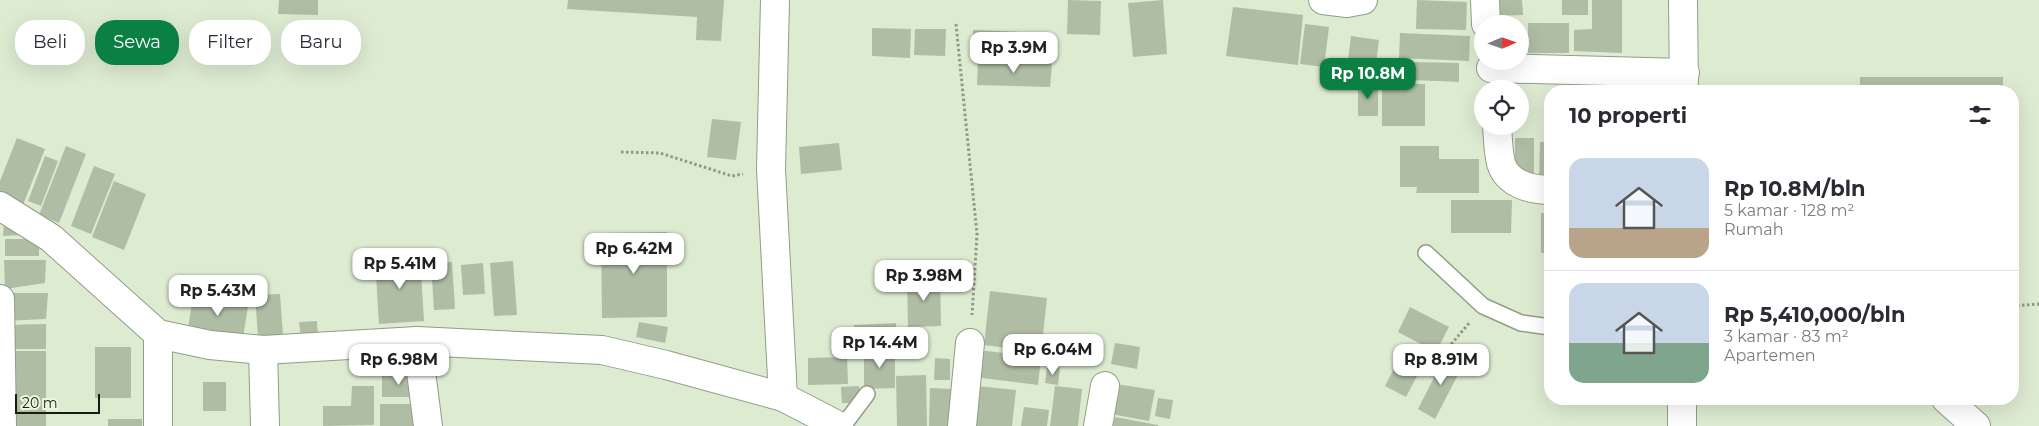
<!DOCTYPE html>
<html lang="id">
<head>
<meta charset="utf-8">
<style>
	:root { --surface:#fff; --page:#f7f7f7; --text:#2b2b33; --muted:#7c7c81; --line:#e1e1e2; --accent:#0b8043 }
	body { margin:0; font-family:Montserrat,sans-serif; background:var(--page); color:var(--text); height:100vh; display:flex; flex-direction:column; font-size:19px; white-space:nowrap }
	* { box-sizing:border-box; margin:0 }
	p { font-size:16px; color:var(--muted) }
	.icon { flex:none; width:28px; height:28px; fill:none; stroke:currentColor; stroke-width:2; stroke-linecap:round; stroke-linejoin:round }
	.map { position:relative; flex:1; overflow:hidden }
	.panel { position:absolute; left:1544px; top:85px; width:475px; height:320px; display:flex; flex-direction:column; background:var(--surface); border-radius:20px; box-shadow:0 5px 20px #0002 }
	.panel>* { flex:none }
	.top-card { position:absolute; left:15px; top:20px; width:475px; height:45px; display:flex; gap:10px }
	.needle { width:32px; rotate:88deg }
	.controls { position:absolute; left:1474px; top:15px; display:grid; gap:10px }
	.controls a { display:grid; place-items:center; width:55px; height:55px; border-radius:50%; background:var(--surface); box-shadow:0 5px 20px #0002; font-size:25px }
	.scale { position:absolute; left:15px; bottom:12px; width:85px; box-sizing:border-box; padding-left:5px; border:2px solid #171c13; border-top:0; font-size:14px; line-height:18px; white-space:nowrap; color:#171c13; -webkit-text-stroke:4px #eaf8de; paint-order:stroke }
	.price { position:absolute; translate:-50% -42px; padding:0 11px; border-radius:10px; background:#fff; color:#222; font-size:16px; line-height:32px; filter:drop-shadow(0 1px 2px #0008) }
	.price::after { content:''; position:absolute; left:50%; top:30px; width:15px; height:11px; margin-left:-8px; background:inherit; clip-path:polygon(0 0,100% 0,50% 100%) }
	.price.on { background:var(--accent); color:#fff }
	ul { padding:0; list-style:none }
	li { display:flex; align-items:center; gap:15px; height:125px; padding:0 25px }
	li+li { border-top:1px solid var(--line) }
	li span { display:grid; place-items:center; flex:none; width:140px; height:100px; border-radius:15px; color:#555 }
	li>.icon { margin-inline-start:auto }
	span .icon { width:60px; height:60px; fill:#fffc; stroke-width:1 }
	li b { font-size:21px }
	h2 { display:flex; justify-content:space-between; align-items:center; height:60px; padding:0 25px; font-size:21px }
	.tag { padding:0 18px; border-radius:20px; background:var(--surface); box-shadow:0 5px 20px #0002; font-size:18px; line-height:45px }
	.tag.on { background:var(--accent); color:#fff }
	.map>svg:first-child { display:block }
	.building { fill:#afbda4 }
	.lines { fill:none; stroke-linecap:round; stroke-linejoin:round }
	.service-casing { stroke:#919e86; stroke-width:18 }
	.minor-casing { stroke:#919e86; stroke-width:30 }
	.tertiary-casing { stroke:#919e86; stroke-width:30 }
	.path { stroke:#8f9986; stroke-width:3; stroke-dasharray:2.5 2.5; stroke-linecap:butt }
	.service { stroke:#fff; stroke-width:15 }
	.minor { stroke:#fff; stroke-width:28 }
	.tertiary { stroke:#fff; stroke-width:28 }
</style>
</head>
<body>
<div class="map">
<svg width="2039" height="426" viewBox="0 0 2039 426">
	<rect width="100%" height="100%" fill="#ddebd1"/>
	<g class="building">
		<polygon points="279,0 318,0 318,15 278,14"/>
		<polygon points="568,0 724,0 721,41 696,40 697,17 567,9"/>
		<polygon points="1068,0 1101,1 1100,35 1067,34"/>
		<polygon points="1163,0 1167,54 1133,57 1128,3"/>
		<polygon points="1417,0 1467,2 1466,30 1416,29"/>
		<polygon points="1490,0 1522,0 1523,15 1490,16"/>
		<rect x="1562" y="0" width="26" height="15"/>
		<polygon points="1592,0 1622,0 1622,53 1574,51 1574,30 1592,29"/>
		<polygon points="1233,7 1303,15 1298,65 1226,56"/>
		<rect x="1528" y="23" width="41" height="30"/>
		<polygon points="1305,24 1329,27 1324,67 1300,64"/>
		<polygon points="872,28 911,29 910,58 872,56"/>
		<polygon points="915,29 946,29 945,56 914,55"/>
		<polygon points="973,30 1049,33 1049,59 972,56"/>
		<polygon points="1400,33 1470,36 1469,61 1399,58"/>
		<polygon points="1351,36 1379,40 1375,72 1347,69"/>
		<polygon points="978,62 1052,64 1050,87 977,85"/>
		<polygon points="1414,62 1459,63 1459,82 1413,80"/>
		<rect x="1860" y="77" width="143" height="14"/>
		<rect x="1358" y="83" width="20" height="33"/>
		<rect x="1382" y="84" width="43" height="42"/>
		<rect x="1565" y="86" width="27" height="5"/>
		<polygon points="712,119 741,122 736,160 707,157"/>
		<polygon points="17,138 45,149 23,205 0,196 0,181"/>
		<polygon points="1515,138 1534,138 1534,180 1515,181"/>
		<polygon points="1540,142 1550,142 1550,182 1539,181"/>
		<polygon points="839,143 842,170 801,174 799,147"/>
		<polygon points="66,146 86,154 59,223 39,215"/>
		<polygon points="1400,146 1439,146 1439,159 1479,159 1479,193 1416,193 1417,187 1400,187"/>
		<polygon points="45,156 58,161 41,206 28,201"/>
		<polygon points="94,166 115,174 91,234 71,226"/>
		<polygon points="114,181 146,194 124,250 92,237"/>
		<polygon points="1451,200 1512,200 1511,233 1451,233"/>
		<rect x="1541" y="213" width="9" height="40"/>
		<polygon points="4,222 24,235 3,236"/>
		<polygon points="667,232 667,317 602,318 601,233"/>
		<rect x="5" y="239" width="34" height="17"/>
		<polygon points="420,256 424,321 379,324 375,259"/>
		<polygon points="4,260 46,260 45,283 5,289"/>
		<polygon points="513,261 517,315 494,316 490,263"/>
		<polygon points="452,262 455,309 434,310 431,263"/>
		<polygon points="483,263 485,294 463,295 461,265"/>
		<polygon points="940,276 941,326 908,327 907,277"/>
		<polygon points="990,291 1047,298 1041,352 984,345"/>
		<polygon points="4,293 48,293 46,319 4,321"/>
		<polygon points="280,294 283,335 258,337 255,295"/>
		<polygon points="193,297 248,307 243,337 188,328"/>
		<polygon points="1410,307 1449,327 1436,352 1398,332"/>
		<polygon points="317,321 318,337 301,338 299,322"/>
		<polygon points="639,322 668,327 665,343 636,337"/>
		<polygon points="896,323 897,345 854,346 854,325"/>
		<polygon points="46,324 46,349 6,349 6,325"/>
		<polygon points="1115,343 1140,347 1137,369 1111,364"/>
		<rect x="95" y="347" width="36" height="51"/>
		<polygon points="1405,347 1426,359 1406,397 1385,386"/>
		<polygon points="895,350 895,388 864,389 864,351"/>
		<polygon points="977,350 1041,357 1038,385 974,377"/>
		<rect x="13" y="351" width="33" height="75"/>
		<polygon points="1446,354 1464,363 1435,419 1418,409"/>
		<polygon points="847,357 848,384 808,385 808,358"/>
		<polygon points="935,358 950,359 950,380 934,380"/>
		<polygon points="1047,367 1060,368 1058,385 1045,383"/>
		<polygon points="415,375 415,397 382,397 382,376"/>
		<polygon points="926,375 927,426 897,426 896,376"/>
		<rect x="203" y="382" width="23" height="29"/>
		<polygon points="1116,384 1155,390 1149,421 1111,414"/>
		<polygon points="352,386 374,386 374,425 323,426 323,406 351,406"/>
		<polygon points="859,386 860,403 842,403 841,387"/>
		<polygon points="977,386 1016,390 1012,426 972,426"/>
		<polygon points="1055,386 1082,389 1078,426 1050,426"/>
		<polygon points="930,388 951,389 950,426 929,426"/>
		<polygon points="1158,398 1173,400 1170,419 1155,416"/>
		<rect x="380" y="404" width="37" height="22"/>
		<polygon points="1024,407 1049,410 1047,426 1021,426"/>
		<polygon points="1115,417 1158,425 1158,426 1113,426"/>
		<rect x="108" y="419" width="34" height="7"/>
	</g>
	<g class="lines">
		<g class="service-casing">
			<g id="service">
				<polyline points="1426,253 1483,306 1521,323 1550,327"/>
				<polyline points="843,426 867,394"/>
			</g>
		</g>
		<g class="minor-casing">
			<g id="minor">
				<polyline points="775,0 771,169 783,397 839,426"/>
				<polyline points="1323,0 1347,3 1363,0"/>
				<polyline points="1485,0 1486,24"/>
				<polyline points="1491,68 1685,73"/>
				<path d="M 1497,126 C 1498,138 1498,151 1501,163 C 1507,184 1531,190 1550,190"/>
				<polyline points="0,206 51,238 158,334 210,345 263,350 417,341 602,350 666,365 783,397"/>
				<polyline points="0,299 2,426"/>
				<polyline points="417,341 428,426"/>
				<polyline points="263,350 265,426"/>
				<polyline points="1946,399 1976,426"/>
				<polyline points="158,426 158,334"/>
				<polyline points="962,426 970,343"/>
				<polyline points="1098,426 1105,386"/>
			</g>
		</g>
		<g class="tertiary-casing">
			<g id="tertiary">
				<polyline points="1683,0 1684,91"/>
				<polyline points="1682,426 1682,399"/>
			</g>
		</g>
		<g class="path">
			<polyline points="956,24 977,234 972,315"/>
			<polyline points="621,152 660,153 732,176 743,174"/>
			<polyline points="2012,306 2039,304"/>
			<polyline points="1448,348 1470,322"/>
		</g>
		<use href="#service" class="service"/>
		<use href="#minor" class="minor"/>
		<use href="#tertiary" class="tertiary"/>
	</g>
</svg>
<div class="controls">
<a><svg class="needle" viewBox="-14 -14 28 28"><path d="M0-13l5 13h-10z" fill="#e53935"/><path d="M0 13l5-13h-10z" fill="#7c7c81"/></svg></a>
<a><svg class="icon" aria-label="locate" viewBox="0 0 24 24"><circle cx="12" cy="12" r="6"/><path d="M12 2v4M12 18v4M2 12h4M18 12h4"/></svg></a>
</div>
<div class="scale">20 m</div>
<b class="price" style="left:1014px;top:74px">Rp 3.9M</b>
<b class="price on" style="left:1368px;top:100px">Rp 10.8M</b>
<b class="price" style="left:634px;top:275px">Rp 6.42M</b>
<b class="price" style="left:400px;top:290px">Rp 5.41M</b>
<b class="price" style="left:924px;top:302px">Rp 3.98M</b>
<b class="price" style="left:218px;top:317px">Rp 5.43M</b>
<b class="price" style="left:880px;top:369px">Rp 14.4M</b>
<b class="price" style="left:1053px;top:376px">Rp 6.04M</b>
<b class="price" style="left:399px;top:386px">Rp 6.98M</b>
<b class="price" style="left:1441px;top:386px">Rp 8.91M</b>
<div class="top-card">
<a class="tag">Beli</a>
<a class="tag on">Sewa</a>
<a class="tag">Filter</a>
<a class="tag">Baru</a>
</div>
<section class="panel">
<h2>10 properti<svg class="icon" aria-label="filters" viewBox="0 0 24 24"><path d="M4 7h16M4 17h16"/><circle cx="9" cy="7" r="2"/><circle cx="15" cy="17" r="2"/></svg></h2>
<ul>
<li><span style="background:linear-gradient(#c9d6e8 70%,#b9a48a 0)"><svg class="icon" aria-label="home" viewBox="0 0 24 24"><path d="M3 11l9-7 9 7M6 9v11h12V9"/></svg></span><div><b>Rp 10.8M/bln</b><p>5 kamar · 128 m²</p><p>Rumah</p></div></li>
<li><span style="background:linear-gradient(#c9d6e8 60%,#7fa58c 0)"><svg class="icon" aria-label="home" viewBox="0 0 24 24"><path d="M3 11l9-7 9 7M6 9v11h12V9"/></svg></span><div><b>Rp 5,410,000/bln</b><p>3 kamar · 83 m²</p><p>Apartemen</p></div></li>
</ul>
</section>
</div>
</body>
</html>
